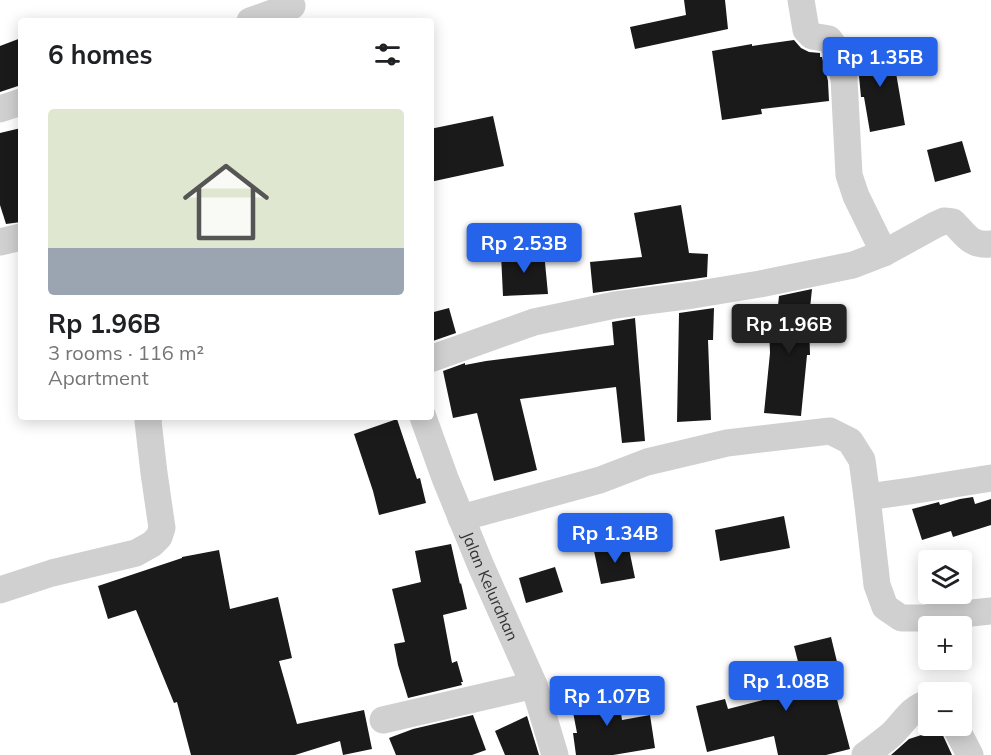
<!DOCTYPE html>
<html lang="en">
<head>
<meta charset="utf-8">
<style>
	:root { --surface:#fff; --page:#f2f2f2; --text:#202124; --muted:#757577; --accent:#2563eb }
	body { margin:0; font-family:Mulish,sans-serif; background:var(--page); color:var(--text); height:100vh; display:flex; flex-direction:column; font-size:22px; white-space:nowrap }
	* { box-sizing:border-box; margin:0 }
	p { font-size:20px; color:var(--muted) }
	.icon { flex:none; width:33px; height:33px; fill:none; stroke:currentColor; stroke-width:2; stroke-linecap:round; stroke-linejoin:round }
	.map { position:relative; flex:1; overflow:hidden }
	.drawer { position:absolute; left:18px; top:18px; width:416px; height:402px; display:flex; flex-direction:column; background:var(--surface); border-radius:6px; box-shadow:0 3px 15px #0003 }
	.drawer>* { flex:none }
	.controls { position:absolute; left:918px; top:550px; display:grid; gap:12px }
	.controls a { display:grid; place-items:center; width:54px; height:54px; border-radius:6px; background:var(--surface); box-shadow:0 3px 15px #0003; font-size:30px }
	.price { position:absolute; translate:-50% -51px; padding:0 14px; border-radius:6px; background:var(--accent); color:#fff; font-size:20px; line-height:39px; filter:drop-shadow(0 2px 3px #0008) }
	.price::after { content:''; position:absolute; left:50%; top:36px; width:18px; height:14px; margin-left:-9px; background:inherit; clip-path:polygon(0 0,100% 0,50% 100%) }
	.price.active { background:#222; color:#fff }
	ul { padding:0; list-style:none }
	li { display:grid; align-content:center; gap:12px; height:318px; padding:0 30px }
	li span { display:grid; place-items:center; height:186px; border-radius:6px; color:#555 }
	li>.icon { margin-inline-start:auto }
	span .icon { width:108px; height:108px; fill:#fffc; stroke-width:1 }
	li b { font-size:26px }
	h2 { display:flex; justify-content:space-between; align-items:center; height:72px; padding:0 30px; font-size:26px }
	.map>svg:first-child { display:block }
	.building { fill:#1a1a1a }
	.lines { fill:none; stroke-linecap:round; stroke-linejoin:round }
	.street { stroke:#d0d0d0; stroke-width:27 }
	.labels { text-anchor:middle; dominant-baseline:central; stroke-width:6; stroke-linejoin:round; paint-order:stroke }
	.street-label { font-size:16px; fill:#333; stroke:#fff }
</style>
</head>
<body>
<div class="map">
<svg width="991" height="755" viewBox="0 0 991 755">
	<rect width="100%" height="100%" fill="#fff"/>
	<g class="building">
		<polygon points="684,0 725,0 728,29 635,49 630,27 686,15"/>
		<polygon points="21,38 21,85 0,92 0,46"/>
		<polygon points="794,40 801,48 809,52 820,53 820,57 822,57 828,81 829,101 761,109 762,114 722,120 712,51 752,44 752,46"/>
		<polygon points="891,44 905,125 870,132 864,97 861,97 859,76 854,51"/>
		<polygon points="493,116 504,166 430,182 430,129"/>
		<polygon points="21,128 21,222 6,224 0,205 0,133"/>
		<polygon points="962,141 971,172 935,182 927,150"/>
		<polygon points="681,205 689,253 708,254 707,277 593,293 590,262 642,257 634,213"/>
		<polygon points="544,252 548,294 503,296 501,254"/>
		<polygon points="812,289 809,318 810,355 807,355 801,416 764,413 770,353 769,326 776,325 779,296"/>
		<polygon points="449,308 456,333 430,342 430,313"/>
		<polygon points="714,308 713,340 708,340 711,420 677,422 679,313"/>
		<polygon points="635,318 645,441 622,443 616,387 520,399 537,470 494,481 477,413 453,418 443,371 465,363 465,365 486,361 614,345 612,322"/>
		<polygon points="397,419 417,479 420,478 426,503 379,515 373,491 354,434"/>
		<polygon points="973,497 975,504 991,499 991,525 953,537 951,531 922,540 912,509 939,502 940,505 960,499"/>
		<polygon points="784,516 790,548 720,561 715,530"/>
		<polygon points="451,544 460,584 461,583 467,609 443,615 452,663 457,661 463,682 461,682 462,685 408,698 398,665 394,644 405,642 392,589 421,582 415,551"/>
		<polygon points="628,544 635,578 601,584 594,551"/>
		<polygon points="219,550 230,609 278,597 292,658 279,661 297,724 364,710 372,749 343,755 340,741 295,755 191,755 177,702 174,703 136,610 108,619 98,586 182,558 182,557"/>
		<polygon points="555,567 563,592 526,603 519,578"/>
		<polygon points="831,637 838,666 829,669 850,749 826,755 778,755 774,736 707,752 696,706 725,699 728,709 805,689 794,646"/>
		<polygon points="591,687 597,705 619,700 622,720 650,715 655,748 613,755 576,755 573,733 577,733 569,691"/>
		<polygon points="473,715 486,750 472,755 396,755 389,738 413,729"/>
		<polygon points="527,716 539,755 505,755 495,731"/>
		<polygon points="940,729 952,755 891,755 909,739"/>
	</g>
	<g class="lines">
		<g class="street">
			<polyline points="801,0 806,30 812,36 829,39 836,49 839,55 844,79 849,175 856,196 884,253"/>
			<polyline points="250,21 292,6"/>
			<polyline points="0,109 21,102"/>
			<polyline points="0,242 21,237"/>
			<path d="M 430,359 L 534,322 L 615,305 L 693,295 L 760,284 L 853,265 L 884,253 L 935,225 L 944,221 L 953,222 C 966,235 970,246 991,244"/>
			<path id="s1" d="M 423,417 L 445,478 L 481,566 L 534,685 L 555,755"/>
			<polyline points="867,497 910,491 991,478"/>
			<polyline points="461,518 600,480 647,462 727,443 830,431 850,441 862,460 867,497 877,585 885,607 901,618 925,618 991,611"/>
			<polyline points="0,590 52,573 136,553 152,544 159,537 162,528 154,473 148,421 149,417"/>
			<polyline points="383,720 534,685"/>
			<polyline points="955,726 970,755"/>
			<path d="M 865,755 C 874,748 884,741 892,734 C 904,722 912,707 928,703"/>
		</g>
	</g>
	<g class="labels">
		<g class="street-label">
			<text stroke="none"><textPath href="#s1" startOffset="182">Jalan Kelurahan</textPath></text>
		</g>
	</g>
</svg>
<div class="controls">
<a><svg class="icon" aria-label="layers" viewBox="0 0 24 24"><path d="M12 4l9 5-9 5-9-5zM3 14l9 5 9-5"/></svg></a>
<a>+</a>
<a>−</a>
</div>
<b class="price" style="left:880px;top:88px">Rp 1.35B</b>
<b class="price" style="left:524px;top:274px">Rp 2.53B</b>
<b class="price active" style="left:789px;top:355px">Rp 1.96B</b>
<b class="price" style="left:615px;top:564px">Rp 1.34B</b>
<b class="price" style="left:786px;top:712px">Rp 1.08B</b>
<b class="price" style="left:607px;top:727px">Rp 1.07B</b>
<section class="drawer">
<h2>6 homes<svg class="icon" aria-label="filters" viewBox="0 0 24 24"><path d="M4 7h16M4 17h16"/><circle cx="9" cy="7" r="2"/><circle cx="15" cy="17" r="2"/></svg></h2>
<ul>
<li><span style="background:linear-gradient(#dfe7d0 75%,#9aa5b1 0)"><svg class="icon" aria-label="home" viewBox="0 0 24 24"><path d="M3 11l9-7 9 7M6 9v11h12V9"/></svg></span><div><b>Rp 1.96B</b><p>3 rooms · 116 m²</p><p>Apartment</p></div></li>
</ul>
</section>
</div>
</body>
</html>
